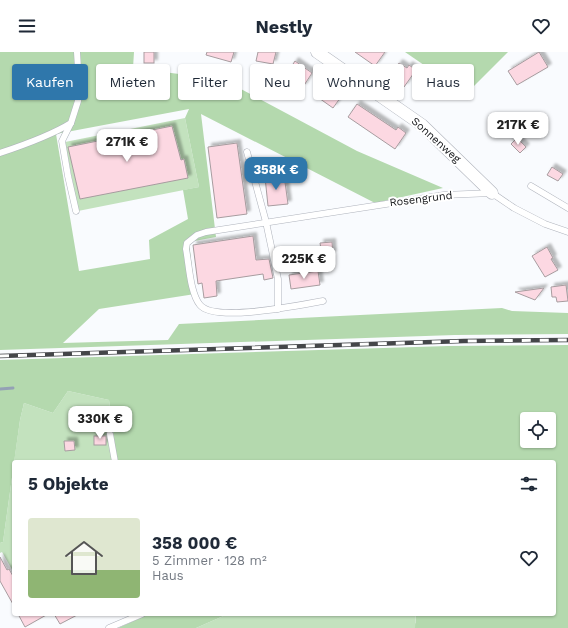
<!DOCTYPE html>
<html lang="de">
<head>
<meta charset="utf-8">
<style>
	:root { --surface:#fff; --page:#f6f6f7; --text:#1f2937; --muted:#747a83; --line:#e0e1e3; --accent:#2f77ab }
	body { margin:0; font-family:"Work Sans",sans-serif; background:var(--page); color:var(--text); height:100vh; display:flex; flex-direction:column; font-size:15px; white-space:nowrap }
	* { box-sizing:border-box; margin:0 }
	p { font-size:13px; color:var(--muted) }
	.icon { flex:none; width:22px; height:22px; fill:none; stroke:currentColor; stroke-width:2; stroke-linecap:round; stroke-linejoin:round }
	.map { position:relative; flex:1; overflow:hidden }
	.panel { position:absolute; left:12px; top:408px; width:544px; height:156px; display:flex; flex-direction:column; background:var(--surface); border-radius:4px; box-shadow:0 1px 3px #0004 }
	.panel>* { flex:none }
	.top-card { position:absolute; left:12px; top:12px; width:544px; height:36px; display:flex; gap:8px }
	.tools { position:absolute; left:520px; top:360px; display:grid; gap:8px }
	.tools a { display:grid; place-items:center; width:36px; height:36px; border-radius:4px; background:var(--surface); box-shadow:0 1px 3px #0004; font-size:20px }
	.price { position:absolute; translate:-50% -34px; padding:0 9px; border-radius:8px; background:#fff; color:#222; font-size:13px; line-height:26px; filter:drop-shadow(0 1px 2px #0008) }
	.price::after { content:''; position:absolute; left:50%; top:24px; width:12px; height:9px; margin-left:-6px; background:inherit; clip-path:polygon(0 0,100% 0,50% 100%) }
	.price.active { background:var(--accent); color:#fff }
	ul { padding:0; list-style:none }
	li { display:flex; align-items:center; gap:12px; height:100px; padding:0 16px }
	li+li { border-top:1px solid var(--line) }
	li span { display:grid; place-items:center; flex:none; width:112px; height:80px; border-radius:4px; color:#555 }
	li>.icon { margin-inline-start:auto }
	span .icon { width:48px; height:48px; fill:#fffc; stroke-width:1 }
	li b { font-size:17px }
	h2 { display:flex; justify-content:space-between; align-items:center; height:48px; padding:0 16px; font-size:17px }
	.pill { padding:0 14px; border-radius:4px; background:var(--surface); box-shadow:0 1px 3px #0004; font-size:14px; line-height:36px }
	.pill.active { background:var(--accent); color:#fff }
	header { display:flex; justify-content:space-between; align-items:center; height:52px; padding:0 16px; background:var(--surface); font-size:18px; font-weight:700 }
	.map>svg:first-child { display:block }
	.green { fill:#c3e2be }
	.forest { fill:#b4d9ae; fill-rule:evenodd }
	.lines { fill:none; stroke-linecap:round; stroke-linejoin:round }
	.stream { stroke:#94a1b5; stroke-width:3 }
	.building { fill:#fcd8e2; stroke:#a79c9f; filter:url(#shadow) }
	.service-casing { stroke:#afb3bc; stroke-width:7 }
	.minor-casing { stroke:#afb3bc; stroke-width:13 }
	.service { stroke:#fff; stroke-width:6 }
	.minor { stroke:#fff; stroke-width:12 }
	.rail-casing { stroke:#444649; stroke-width:4.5 }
	.rail { stroke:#fff; stroke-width:3; stroke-dasharray:9; stroke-linecap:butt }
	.labels { text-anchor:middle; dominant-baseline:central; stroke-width:4; stroke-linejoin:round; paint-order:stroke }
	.street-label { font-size:11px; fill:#111316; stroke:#fff }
</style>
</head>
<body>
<header><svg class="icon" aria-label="menu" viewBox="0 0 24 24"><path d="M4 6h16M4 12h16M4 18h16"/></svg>Nestly<svg class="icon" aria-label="heart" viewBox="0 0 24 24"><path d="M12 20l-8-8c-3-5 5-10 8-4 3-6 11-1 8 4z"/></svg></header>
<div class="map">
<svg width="568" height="576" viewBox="0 0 568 576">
	<defs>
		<filter id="shadow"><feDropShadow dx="3.5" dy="-3.5" stdDeviation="1" flood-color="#0004"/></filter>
	</defs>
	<rect width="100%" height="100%" fill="#f9fbfe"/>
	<g class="green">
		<polygon points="185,66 199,135 78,159 65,90"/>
		<polygon points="68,339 109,348 117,410 14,410 20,368 24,351 53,361"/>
		<polygon points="14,411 14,521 2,500 0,501 0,491 3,490"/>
		<polygon points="228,562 416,562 415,571 421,576 196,576"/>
	</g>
	<g class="forest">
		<path d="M 0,0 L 134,0 L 133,16 L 202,25 L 239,36 L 357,99 L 443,136 L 375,151 L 201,62 L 216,185 L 189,190 L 195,242 L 99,257 L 63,291 L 168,288 L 179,272 L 502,256 L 512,259 L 568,261 L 568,282 L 455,283 L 0,298 ZM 189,57 L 185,66 L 199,135 L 183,138 L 188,167 L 149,188 L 150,207 L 79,219 L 56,82 Z"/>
		<polygon points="405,0 508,0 466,42"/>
		<path d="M 568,293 L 568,576 L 415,576 L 416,562 L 554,562 L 554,410 L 117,410 L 109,348 L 68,339 L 53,361 L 24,351 L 20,368 L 3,490 L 0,491 L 0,308 L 448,294 ZM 527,367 L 549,367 L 549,389 L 527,389 Z"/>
		<polygon points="149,562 228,562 196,576 118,576"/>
	</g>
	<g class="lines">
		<polyline class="stream" points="0,337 13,336"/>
	</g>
	<g class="building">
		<rect x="144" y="0" width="10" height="11"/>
		<polygon points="207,0 234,0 231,10 206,3"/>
		<polygon points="258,0 276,0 273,12 256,9"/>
		<polygon points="355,0 385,0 375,14"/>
		<polygon points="539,0 548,15 517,33 508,19"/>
		<polygon points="295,9 312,21 303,35 286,23"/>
		<polygon points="399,11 407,16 409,13 416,18 404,35 390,25"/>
		<polygon points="326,31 343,42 333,56 316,44"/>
		<polygon points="357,52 396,78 398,75 406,81 395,97 348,65"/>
		<polygon points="172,74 181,108 184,107 188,126 80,147 68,95"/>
		<polygon points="517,86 526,95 520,101 511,92"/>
		<polygon points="237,91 247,162 217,166 208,95"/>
		<polygon points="552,115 563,122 558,129 547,123"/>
		<polygon points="284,123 288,152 268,154 265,125"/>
		<polygon points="253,184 256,208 269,207 273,226 264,228 263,222 216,229 217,244 204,246 202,231 198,232 193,193"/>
		<polygon points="332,190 333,202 322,204 320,191"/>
		<polygon points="547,195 553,206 551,207 558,218 545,225 532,204"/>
		<polygon points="318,219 320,233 291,237 289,223"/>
		<polygon points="566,233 568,249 557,250 556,245 552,245 551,235"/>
		<polygon points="544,236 535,248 515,240"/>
		<rect x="94" y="384" width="12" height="9"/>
		<polygon points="64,389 74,389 75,398 65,399"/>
		<polygon points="0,505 7,518 9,517 14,526 14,554 0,529"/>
		<polygon points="18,562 48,562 25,575"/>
		<polygon points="54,562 79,562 60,572"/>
	</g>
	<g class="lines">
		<g class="service-casing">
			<g id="service">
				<polyline points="71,71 62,89 68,124 76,159"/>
				<polyline points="247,100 266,170 278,227 278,257"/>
				<path d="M 0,101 C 24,93 50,84 71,71 L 78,49 L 79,33 L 77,0"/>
				<polyline points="531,134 568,156"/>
				<path d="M 323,249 C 300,253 215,271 200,253 C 190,241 189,212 186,197 L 187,191 L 197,183 L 206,180 L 444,143 L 492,141 L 514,156 L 545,172 L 568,180"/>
				<polyline points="110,382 115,410"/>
				<polyline points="109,576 142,562"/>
			</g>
		</g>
		<g class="minor-casing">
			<polyline id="minor" points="317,0 422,73 492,141"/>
		</g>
		<use href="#service" class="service"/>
		<use href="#minor" class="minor"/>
		<g class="rail-casing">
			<polyline id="rail" points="0,304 464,289 568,288"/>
		</g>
		<use href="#rail" class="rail"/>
	</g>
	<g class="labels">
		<g class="street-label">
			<text transform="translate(436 88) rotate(42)">Sonnenweg</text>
			<text transform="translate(421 147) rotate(-7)">Rosengrund</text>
		</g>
	</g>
</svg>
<div class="tools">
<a><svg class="icon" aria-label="locate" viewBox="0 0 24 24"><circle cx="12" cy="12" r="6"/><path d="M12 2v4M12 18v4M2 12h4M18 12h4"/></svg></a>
</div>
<b class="price" style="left:518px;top:94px">217K €</b>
<b class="price" style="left:127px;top:111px">271K €</b>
<b class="price active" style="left:276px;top:139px">358K €</b>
<b class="price" style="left:304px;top:228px">225K €</b>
<b class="price" style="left:100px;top:388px">330K €</b>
<div class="top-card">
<a class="pill active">Kaufen</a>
<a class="pill">Mieten</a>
<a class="pill">Filter</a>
<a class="pill">Neu</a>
<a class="pill">Wohnung</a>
<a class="pill">Haus</a>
</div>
<section class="panel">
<h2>5 Objekte<svg class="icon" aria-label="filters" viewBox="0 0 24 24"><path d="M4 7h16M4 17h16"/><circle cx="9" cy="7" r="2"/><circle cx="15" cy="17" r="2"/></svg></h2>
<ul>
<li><span style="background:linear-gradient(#dfe7d0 65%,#8fb573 0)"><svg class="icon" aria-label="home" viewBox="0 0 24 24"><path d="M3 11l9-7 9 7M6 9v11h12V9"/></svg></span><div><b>358 000 €</b><p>5 Zimmer · 128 m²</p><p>Haus</p></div><svg class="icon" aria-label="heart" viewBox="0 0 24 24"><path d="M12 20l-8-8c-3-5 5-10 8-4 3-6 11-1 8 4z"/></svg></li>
</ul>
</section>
</div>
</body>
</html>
